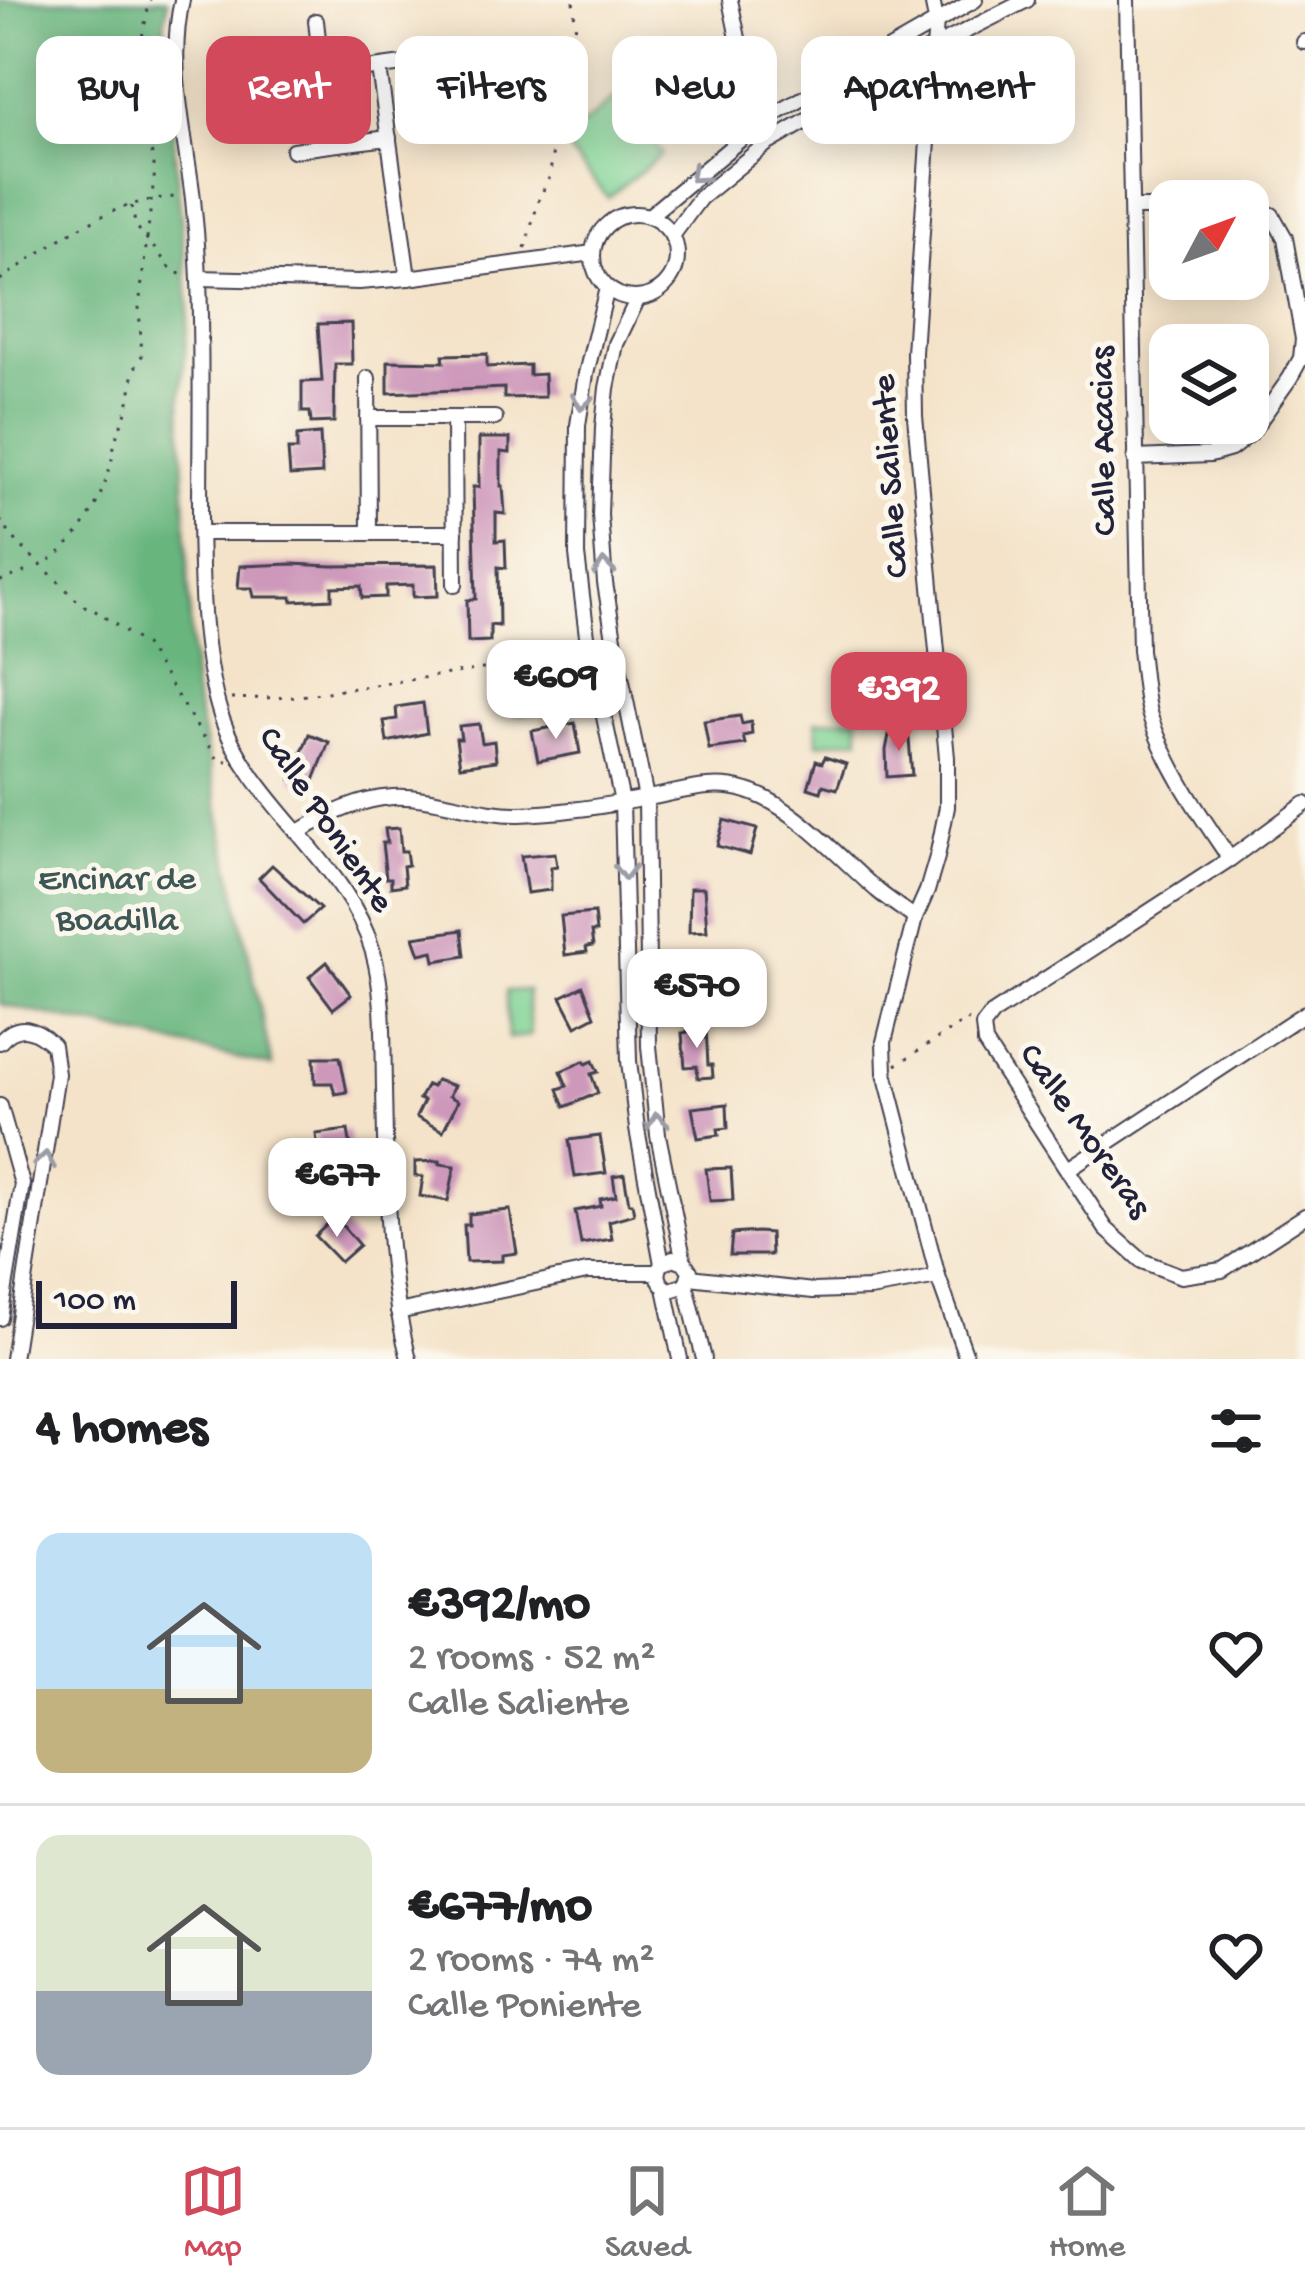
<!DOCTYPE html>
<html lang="en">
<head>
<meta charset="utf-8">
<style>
	:root { --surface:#fff; --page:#f6f6f6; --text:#202124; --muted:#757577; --line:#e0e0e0; --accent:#d1495b }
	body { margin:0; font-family:"Gochi Hand",sans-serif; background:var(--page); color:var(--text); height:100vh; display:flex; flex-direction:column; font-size:45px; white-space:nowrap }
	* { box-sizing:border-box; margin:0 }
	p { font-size:39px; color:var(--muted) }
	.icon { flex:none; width:66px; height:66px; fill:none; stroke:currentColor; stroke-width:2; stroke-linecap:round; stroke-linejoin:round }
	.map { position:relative; height:1359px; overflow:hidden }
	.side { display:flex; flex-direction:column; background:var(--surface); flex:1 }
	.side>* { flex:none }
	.banner { position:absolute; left:36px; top:36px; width:1233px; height:108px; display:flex; gap:24px }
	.needle { width:78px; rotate:49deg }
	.tools { position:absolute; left:1149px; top:180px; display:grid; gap:24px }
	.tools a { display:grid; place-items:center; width:120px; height:120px; border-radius:24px; background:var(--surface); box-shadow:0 6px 30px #0003; font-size:60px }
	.scale { position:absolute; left:36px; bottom:30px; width:201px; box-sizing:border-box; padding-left:12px; border:6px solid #22223b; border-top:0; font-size:33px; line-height:42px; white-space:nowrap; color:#22223b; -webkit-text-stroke:9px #fbf7ec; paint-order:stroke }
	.price { position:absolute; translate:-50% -102px; padding:0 27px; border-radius:24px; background:#fff; color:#222; font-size:39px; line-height:78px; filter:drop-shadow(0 3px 6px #0008) }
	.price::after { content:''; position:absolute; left:50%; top:72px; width:36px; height:27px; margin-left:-18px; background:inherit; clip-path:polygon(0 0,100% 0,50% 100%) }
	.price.current { background:var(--accent); color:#fff }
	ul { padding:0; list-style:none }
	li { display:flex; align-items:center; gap:36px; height:300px; padding:0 36px }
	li+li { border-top:3px solid var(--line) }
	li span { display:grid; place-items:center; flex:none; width:336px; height:240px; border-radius:24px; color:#555 }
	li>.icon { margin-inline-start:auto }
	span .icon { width:144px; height:144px; fill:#fffc; stroke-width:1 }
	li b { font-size:51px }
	h2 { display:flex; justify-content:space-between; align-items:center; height:144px; padding:0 36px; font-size:51px }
	.chip { padding:0 42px; border-radius:24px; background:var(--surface); box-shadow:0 6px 30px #0003; font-size:42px; line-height:108px }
	.chip.current { background:var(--accent); color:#fff }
	.tab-bar { display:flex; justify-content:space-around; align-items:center; height:168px; border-top:3px solid var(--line); background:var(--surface); font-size:33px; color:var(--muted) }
	.tab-bar a { display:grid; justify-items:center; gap:6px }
	.tab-bar .current { color:var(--accent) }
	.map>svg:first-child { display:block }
	.green { fill:#80d395; stroke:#517a68; stroke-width:3 }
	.forest { fill:#68b57e; stroke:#456c5c; stroke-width:3 }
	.building { fill:#ce98bb }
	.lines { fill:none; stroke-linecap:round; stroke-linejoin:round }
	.minor-casing { stroke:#423f50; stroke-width:18 }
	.path { stroke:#423f50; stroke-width:3; stroke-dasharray:3 9; stroke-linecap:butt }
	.minor { stroke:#fff; stroke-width:14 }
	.oneway { stroke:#9c9ca7 }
	.labels { text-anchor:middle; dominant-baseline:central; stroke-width:10; stroke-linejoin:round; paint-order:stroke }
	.street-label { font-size:36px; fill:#22223b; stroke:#fbf7ec }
	.park-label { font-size:36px; fill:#3e5756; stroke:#fbf7ec }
</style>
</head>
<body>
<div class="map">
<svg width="1305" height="1359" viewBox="0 0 1305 1359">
	<rect width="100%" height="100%" fill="#fbf7ec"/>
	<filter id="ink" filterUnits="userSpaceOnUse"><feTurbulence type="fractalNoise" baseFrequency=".00833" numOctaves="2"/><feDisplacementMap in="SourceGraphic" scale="24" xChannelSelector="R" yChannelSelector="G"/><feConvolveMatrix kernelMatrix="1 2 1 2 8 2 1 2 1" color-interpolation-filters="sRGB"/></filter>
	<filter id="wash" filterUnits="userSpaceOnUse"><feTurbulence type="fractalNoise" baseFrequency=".004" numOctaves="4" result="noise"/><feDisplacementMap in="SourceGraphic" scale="48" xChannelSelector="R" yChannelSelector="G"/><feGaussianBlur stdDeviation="2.7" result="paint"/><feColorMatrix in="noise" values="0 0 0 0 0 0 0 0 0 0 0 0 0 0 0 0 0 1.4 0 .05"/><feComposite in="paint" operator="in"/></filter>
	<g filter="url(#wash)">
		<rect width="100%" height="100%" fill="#f4e3c9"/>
		<g class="green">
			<polygon points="616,97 662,154 608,198 562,142"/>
			<polygon points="580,667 588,702 517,715 510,677"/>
			<polygon points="858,717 860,738 818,743 816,721"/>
			<polygon points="527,990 530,1036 508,1038 506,991"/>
		</g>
		<polygon class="forest" points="0,0 168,0 164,26 166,54 189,306 181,401 193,688 272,1066 0,1004"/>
		<g id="blocks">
			<g class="building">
				<polygon points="351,323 352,364 335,364 334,422 311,423 310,412 302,412 302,382 322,381 318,324"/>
				<polygon points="487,354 487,367 529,365 529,375 544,374 545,397 504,398 504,388 388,393 388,361 444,362 443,355"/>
				<polygon points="320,434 322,474 290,476 288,450 297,450 297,436"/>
				<polygon points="479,438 510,438 510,453 501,452 501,486 503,486 505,514 496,513 496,541 505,540 506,568 498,567 499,626 490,625 490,641 468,642 467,600 476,599 473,487 479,487"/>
				<polygon points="292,564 332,566 437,565 438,596 413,597 413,585 386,586 386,597 362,598 361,586 332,587 332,599 292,601 292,597 254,597 252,588 238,588 240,566"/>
				<polygon points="423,703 427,733 387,742 384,721 397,719 396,707"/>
				<polygon points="740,716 742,724 751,722 752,734 743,736 745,744 709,749 704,721"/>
				<polygon points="575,723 580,753 538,761 532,731"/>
				<polygon points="479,724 482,743 494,741 496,761 460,766 456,739 461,739 459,726"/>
				<polygon points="908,728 912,775 887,777 886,750 890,730"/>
				<polygon points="309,734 329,742 311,788 291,780"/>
				<polygon points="825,757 846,764 837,789 823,785 821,792 808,788 816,761 822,763"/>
				<polygon points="724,820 757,829 750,855 717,846"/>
				<polygon points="399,828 401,852 406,851 408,865 403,866 405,885 391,887 391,878 386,878 382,843 387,843 385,829"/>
				<polygon points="555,853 557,866 551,867 551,890 527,893 521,856"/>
				<polygon points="272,865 320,909 303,924 259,878"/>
				<polygon points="690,888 704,888 707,931 689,932"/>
				<polygon points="594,913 596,932 591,932 593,946 586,947 587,952 565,955 561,916"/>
				<polygon points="462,930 465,956 435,961 433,951 420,954 414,937"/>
				<polygon points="703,958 721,967 710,989 693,981"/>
				<polygon points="327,962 351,995 333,1009 309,977"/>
				<polygon points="583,986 595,1016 576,1026 561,997"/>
				<polygon points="706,1027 708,1065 712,1065 713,1077 698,1078 697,1066 685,1067 682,1033 689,1032 689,1028"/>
				<polygon points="314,1057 340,1057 347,1092 335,1094 332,1083 315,1083"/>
				<polygon points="584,1061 586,1064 593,1061 598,1072 591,1074 598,1093 565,1107 558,1089 567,1086 561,1071"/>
				<polygon points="436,1080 454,1086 449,1096 458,1101 443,1131 416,1117 424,1101 419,1099 427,1085 432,1087"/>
				<polygon points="727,1104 728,1128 718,1129 719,1135 698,1138 692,1108"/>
				<polygon points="348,1130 354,1167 331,1169 327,1150 318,1150 316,1134"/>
				<polygon points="600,1136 606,1173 575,1177 569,1140"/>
				<polygon points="440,1161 440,1164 455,1166 448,1201 420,1196 423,1177 415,1176 415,1162"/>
				<polygon points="731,1168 733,1200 710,1201 706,1169"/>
				<polygon points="624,1174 629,1203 632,1203 634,1214 609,1221 612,1239 581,1244 575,1211 601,1206 600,1199 616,1196 613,1176"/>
				<polygon points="510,1210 517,1253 502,1255 502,1261 466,1262 464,1225 469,1225 469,1214"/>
				<polygon points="335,1217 359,1245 340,1262 315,1236"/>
				<polygon points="757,1232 770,1233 771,1255 730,1255 732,1234"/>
			</g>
		</g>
	</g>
	<g filter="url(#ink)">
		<use href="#blocks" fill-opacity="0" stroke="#423f50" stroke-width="3"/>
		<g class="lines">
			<g class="minor-casing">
				<g id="minor">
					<path d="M 182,0 C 167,67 185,132 193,199 C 196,226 198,253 199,280 C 202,359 200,438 200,517 C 201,583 201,653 221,716 C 251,806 346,859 373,952 C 385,995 383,1043 384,1088 C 386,1179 385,1270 409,1359"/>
					<polyline points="730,0 739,43"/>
					<polyline points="932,0 936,20 914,353 915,416 947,758 947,807 937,857 927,891 915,918 884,1042 885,1073 938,1277 967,1359"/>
					<path d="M 1127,0 L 1140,650 C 1143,672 1144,696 1150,716 C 1167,768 1200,814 1230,859"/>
					<polyline points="316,21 330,145 389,138"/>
					<polyline points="1304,42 1305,42"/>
					<polyline points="379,68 408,278"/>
					<polyline points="322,75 484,53"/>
					<polyline points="293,150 330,145"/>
					<polyline points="1133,208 1170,208"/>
					<circle cx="635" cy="256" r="42"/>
					<polyline points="649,216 760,123 975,0"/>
					<polyline points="672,236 700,198 765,145 934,47 1027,0"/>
					<polyline points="199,278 359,282 408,278 593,253"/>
					<path d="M 607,288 L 586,374 L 578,425 L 577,555 L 587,636 L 622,802 L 629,1061 L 637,1129 L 662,1264 C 655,1274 659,1285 670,1290 L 686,1285 L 690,1271 L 684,1262 L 673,1258 L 662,1264"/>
					<polyline points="638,298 616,344 607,388 603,427 600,515 605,583 617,657 646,798 649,1046 658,1135 684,1262"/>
					<polyline points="368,378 369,533"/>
					<polyline points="368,418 454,418 455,585"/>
					<polyline points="454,418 495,418"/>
					<polyline points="1135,458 1210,455 1231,449 1250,434 1290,378 1301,358 1303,339 1285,238 1272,215 1248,207"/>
					<polyline points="201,533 455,533"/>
					<polyline points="1305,804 1230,859 992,1014 983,1026 985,1043 1106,1229 1142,1261 1181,1276 1222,1270 1305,1216"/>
					<path d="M 299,832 C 328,814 359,799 393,797 C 436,795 477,815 520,814 C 563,813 606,805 648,798 C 681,792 713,780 747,791 C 794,805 841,860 878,891 C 890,901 903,909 915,918"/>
					<path d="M 0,1042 C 18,1021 35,1028 53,1045 L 57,1074 L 13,1359"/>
					<polyline points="0,1106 22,1184 0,1318"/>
					<polyline points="1068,1169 1305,1013"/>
					<polyline points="690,1277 813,1291 870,1289 938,1277"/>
					<polyline points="686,1285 704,1359"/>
					<polyline points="665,1288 680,1359"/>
					<polyline points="398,1312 587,1272 658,1272"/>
				</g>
			</g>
			<g class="path">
				<polyline points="131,206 136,226 173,271 185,276"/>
				<polyline points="525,248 539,199 550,176 553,147 567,109 568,64 576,33 573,0"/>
				<path d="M 0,280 C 54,243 111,198 179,197"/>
				<path d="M 0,520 C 18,547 40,563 63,586 C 73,596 80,606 94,610 L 145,645 L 218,760 L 227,761"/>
				<path d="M 39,566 C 77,547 99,506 110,467 C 113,457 113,448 116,438 C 120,426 126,414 129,402 C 133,385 131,369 142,356 L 139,307 L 155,170 L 147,129 L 140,47 L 150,0"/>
				<polyline points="0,581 30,570"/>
				<polyline points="231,699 293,697 578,655"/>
				<polyline points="896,1065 966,1020 969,1021"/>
			</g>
			<use href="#minor" class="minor"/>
		</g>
		<defs><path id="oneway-chevron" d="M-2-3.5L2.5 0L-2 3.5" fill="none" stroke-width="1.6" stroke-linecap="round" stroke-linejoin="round" transform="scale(3)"/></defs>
		<g class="oneway">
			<use href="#oneway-chevron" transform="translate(697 175) rotate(139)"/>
			<use href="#oneway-chevron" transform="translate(582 402) rotate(98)"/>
			<use href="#oneway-chevron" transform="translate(604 567) rotate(-95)"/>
			<use href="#oneway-chevron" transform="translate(625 872) rotate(89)"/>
			<use href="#oneway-chevron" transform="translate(657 1121) rotate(-97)"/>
			<use href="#oneway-chevron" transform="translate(45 1160) rotate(-81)"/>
		</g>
	</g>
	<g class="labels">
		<g class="street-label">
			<text transform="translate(1106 441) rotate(-91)">Calle Acacias</text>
			<text transform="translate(893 476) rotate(-94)">Calle Saliente</text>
			<text transform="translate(324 821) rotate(56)">Calle Poniente</text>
			<text transform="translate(1083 1132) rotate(55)">Calle Moreras</text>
		</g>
		<g class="park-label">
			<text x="117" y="881">Encinar de<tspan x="117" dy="41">Boadilla</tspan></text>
		</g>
	</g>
</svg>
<div class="tools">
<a><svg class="needle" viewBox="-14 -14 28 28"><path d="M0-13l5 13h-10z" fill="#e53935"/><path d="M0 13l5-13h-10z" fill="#757577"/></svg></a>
<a><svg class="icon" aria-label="layers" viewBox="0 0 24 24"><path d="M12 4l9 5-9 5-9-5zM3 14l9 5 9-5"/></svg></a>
</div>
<div class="scale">100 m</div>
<b class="price" style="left:556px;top:742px">€609</b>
<b class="price current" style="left:899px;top:754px">€392</b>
<b class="price" style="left:697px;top:1051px">€570</b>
<b class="price" style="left:337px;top:1240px">€677</b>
<div class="banner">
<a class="chip">Buy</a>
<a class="chip current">Rent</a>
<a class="chip">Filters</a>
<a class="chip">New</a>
<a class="chip">Apartment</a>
</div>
</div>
<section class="side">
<h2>4 homes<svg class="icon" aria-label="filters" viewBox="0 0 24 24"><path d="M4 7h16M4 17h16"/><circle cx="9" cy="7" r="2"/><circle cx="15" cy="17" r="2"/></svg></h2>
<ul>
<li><span style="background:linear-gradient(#bfe0f5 65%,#c2b280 0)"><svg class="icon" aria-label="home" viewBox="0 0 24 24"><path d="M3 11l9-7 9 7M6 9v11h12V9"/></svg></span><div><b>€392/mo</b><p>2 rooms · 52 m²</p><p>Calle Saliente</p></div><svg class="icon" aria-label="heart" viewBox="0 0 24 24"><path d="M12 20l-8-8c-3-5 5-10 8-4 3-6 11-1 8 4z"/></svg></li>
<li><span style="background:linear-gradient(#dfe7d0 65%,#9aa5b1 0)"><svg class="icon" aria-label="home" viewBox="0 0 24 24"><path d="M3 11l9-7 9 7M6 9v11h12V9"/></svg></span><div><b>€677/mo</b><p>2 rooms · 74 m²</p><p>Calle Poniente</p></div><svg class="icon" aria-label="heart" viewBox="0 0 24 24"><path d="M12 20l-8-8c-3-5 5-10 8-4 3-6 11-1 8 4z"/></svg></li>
</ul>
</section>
<nav class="tab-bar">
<a class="current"><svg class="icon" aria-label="map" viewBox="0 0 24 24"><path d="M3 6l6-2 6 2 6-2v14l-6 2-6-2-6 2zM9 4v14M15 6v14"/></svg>Map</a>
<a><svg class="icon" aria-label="saved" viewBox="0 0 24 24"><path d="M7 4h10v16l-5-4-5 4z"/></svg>Saved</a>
<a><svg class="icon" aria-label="home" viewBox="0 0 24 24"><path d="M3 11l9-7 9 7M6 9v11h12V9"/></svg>Home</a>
</nav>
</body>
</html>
